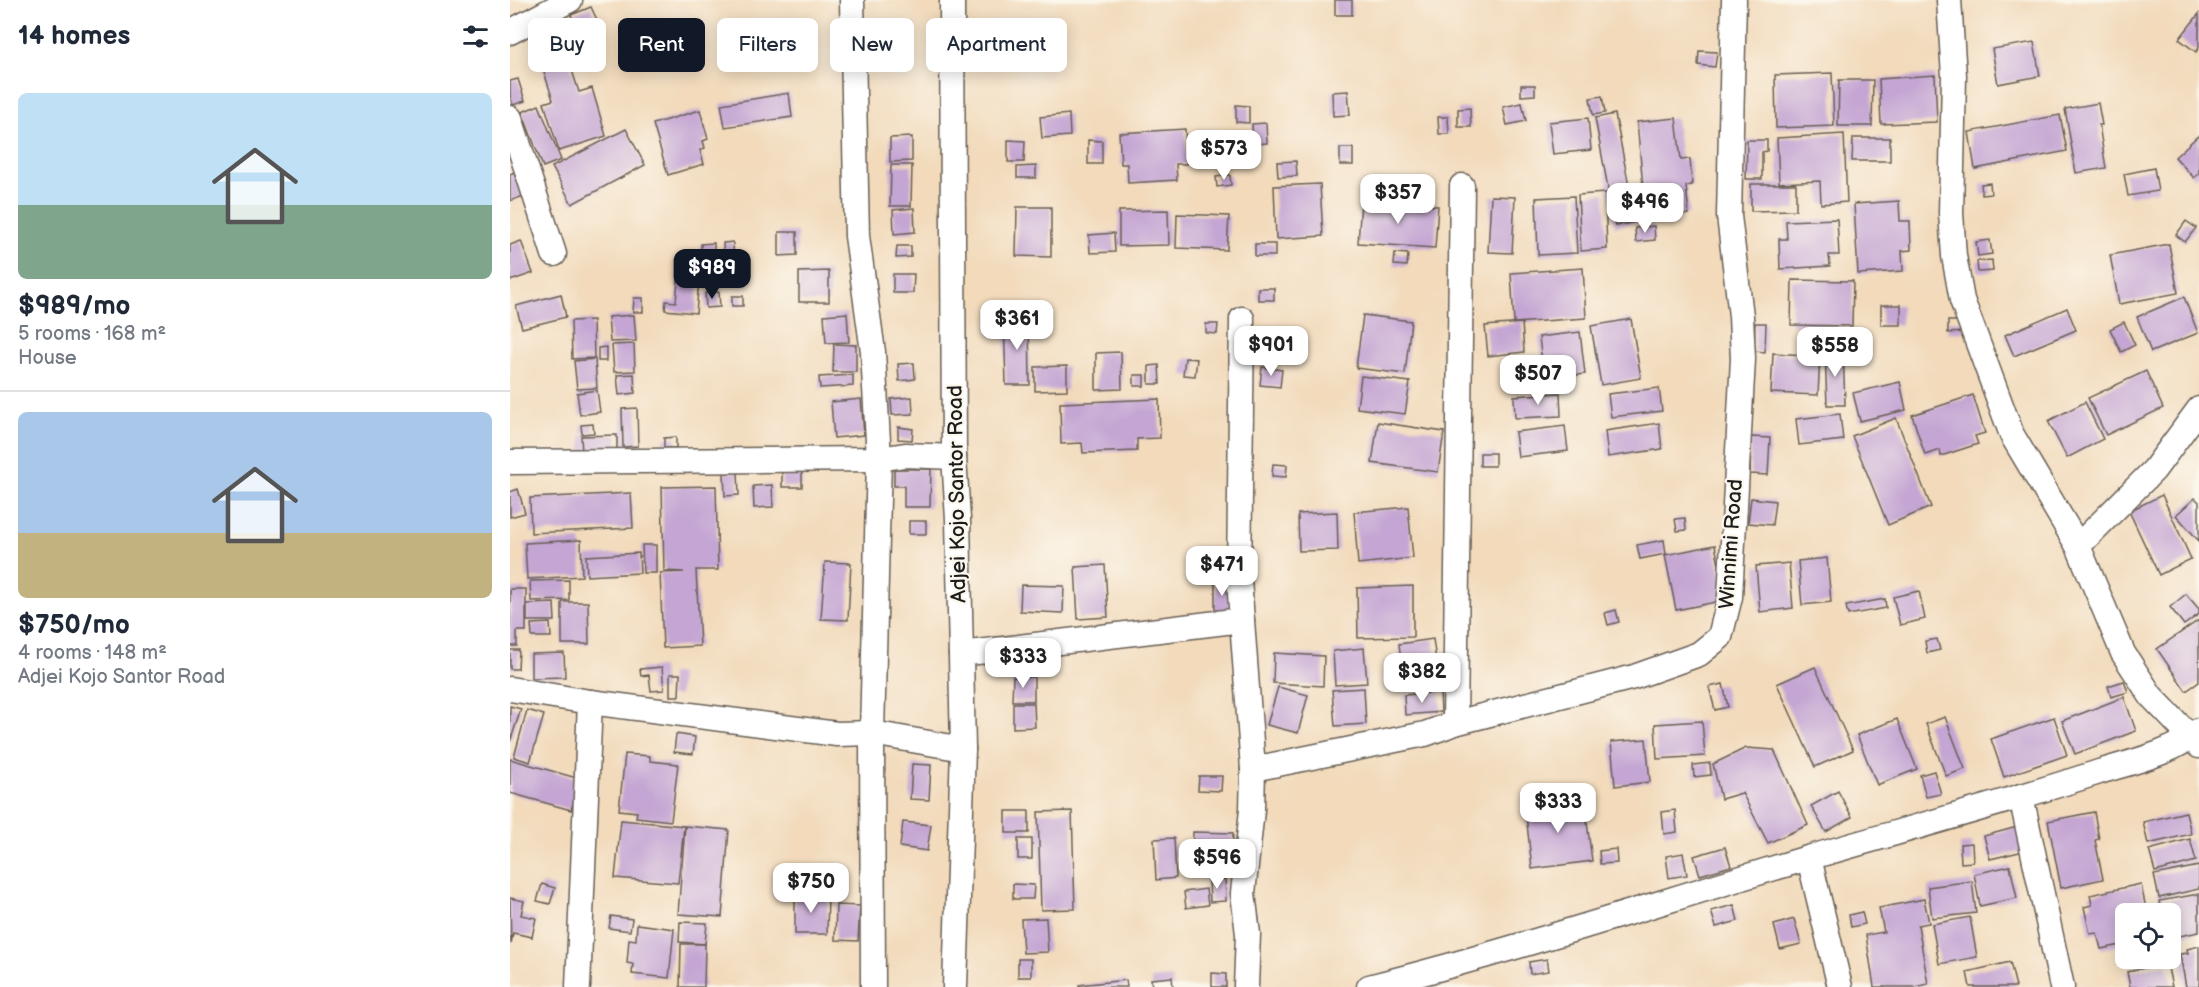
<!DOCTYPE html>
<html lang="en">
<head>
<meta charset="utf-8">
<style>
	:root { --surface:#fff; --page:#f6f6f7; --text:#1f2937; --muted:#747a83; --line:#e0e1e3; --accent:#111827 }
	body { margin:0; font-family:"Balsamiq Sans",sans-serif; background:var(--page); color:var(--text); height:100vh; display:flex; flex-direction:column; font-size:22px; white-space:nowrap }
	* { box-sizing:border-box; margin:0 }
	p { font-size:20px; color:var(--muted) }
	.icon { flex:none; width:33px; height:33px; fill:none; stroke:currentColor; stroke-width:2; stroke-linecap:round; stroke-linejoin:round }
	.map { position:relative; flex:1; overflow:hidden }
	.side { display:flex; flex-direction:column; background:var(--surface); width:510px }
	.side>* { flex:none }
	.guide { position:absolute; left:18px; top:18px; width:570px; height:54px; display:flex; gap:12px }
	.fabs { position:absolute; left:1605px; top:903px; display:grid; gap:12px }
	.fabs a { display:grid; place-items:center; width:66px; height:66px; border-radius:9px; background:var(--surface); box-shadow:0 3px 15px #0003; font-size:30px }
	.price { position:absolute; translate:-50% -51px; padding:0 14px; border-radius:12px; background:#fff; color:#222; font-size:20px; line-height:39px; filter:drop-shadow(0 2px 3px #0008) }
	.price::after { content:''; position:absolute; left:50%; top:36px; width:18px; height:14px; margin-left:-9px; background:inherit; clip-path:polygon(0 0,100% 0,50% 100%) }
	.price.current { background:var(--accent); color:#fff }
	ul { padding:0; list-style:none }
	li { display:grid; align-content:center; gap:12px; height:318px; padding:0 18px }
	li+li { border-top:2px solid var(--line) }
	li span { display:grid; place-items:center; height:186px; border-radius:9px; color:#555 }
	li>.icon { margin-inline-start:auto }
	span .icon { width:108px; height:108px; fill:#fffc; stroke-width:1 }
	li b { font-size:26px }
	h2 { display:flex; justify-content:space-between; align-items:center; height:72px; padding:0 18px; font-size:26px }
	.pill { padding:0 21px; border-radius:9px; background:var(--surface); box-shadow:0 3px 15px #0003; font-size:21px; line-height:54px }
	.pill.current { background:var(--accent); color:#fff }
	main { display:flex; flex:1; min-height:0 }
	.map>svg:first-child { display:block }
	.building { fill:#c4a5d3 }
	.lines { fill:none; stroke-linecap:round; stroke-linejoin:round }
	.minor-casing { stroke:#675e54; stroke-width:27 }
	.minor { stroke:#fff; stroke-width:24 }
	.labels { text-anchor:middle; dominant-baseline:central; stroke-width:4.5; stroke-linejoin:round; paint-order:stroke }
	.street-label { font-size:21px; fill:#1c1c1c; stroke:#fbf7ec }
</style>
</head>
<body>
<main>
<section class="side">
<h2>14 homes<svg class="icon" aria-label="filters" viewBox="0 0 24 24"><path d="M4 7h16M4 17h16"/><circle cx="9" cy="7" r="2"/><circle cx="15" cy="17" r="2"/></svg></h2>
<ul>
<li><span style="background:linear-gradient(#bfe0f5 60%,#7fa58c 0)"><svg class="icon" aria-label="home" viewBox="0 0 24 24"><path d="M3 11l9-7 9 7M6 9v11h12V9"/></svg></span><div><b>$989/mo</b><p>5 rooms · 168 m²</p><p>House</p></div></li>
<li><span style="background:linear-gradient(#a9c7e8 65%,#c2b280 0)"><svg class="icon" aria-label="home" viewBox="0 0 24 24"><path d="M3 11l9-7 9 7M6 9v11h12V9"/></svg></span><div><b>$750/mo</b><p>4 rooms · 148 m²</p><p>Adjei Kojo Santor Road</p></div></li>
</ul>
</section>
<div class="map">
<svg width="1689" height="987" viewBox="0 0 1689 987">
	<rect width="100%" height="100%" fill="#fbf7ec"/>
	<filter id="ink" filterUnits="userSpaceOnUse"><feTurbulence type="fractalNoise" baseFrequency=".0167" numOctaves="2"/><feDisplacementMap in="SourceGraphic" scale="12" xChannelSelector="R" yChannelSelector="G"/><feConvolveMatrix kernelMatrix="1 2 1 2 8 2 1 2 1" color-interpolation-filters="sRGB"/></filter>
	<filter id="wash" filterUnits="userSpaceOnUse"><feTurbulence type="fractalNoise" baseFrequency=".008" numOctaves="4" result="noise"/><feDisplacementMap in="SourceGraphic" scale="24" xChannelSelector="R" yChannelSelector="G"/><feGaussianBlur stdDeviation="1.35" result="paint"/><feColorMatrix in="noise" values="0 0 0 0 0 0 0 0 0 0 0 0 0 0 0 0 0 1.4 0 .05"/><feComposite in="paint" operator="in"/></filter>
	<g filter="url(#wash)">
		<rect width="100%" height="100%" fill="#f2dabb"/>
		<g id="blocks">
			<g class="building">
				<rect x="825" y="0" width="17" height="15"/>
				<polygon points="81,7 89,24 68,33 61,15"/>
				<polygon points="1689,14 1689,48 1686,52 1669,39"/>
				<polygon points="1524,42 1530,76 1488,84 1482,49"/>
				<polygon points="1189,51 1207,52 1205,67 1188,65"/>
				<polygon points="59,61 69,92 82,88 96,136 49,151 34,103 43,100 33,69"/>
				<polygon points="1322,73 1324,126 1266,128 1265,75"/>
				<polygon points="1425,75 1427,122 1371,124 1369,79"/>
				<polygon points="8,79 15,101 3,105 0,95 0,81"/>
				<polygon points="1329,80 1363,80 1362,126 1328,126"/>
				<polygon points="1011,85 1025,85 1025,95 1011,96"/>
				<polygon points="838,91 840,115 823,116 822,92"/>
				<polygon points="279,93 282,117 215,127 211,104"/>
				<polygon points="1092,96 1095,113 1083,115 1080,98"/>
				<polygon points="1012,103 1016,121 997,125 993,107"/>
				<polygon points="1588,103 1592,125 1589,125 1596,168 1566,173 1555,109"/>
				<polygon points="29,105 51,160 33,167 12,112"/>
				<polygon points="726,105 739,106 739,123 726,122"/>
				<polygon points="960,108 961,127 948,127 948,109"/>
				<polygon points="190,110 198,139 193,141 195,148 190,150 194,164 158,175 143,124"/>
				<polygon points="559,114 560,136 532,138 530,117"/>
				<polygon points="1105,114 1126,222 1105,226 1085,118"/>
				<polygon points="1550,115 1557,151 1465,169 1459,132"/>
				<polygon points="928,117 938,117 939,134 929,134"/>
				<polygon points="1078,118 1081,150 1043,154 1039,122"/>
				<polygon points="1166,118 1171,160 1180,159 1182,185 1176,186 1179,214 1136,219 1127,122"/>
				<polygon points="756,123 757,143 743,144 742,124"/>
				<polygon points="116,129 135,165 62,204 42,167"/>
				<polygon points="675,129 677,164 666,164 667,180 618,183 617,164 611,164 609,133"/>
				<polygon points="1334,134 1337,202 1311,204 1310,181 1269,183 1267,138"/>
				<polygon points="1689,135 1689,173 1684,178 1665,157"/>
				<polygon points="402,137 402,161 380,162 380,138"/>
				<polygon points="1343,138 1380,138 1380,161 1342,161"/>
				<polygon points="498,140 515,141 514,162 498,162"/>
				<polygon points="578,140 592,141 592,164 578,164"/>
				<polygon points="1237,140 1257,140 1257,151 1252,152 1252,179 1236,179"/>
				<rect x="830" y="148" width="13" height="17"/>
				<polygon points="786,161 787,176 768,177 767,162"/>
				<polygon points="381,165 402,165 401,206 380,206"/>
				<polygon points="526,166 526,178 507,178 507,167"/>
				<polygon points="1644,168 1648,191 1618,196 1614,174"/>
				<polygon points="7,171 16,195 0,201 0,174"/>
				<polygon points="720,175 721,185 707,187 706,177"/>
				<polygon points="1480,183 1481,194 1472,195 1471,184"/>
				<polygon points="810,184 813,236 766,239 764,186"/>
				<polygon points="1241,184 1286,184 1286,210 1241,211"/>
				<polygon points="1095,193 1097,249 1071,251 1068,195"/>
				<polygon points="981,196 1005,197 1002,253 978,252"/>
				<polygon points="1064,196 1067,253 1028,255 1026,198"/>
				<polygon points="1389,201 1390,221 1400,221 1401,250 1392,251 1393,271 1348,274 1344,204"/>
				<polygon points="851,202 928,206 925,248 848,243"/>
				<polygon points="507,207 541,207 541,257 506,256"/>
				<polygon points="404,208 405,232 384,234 383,210"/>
				<polygon points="658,210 659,245 609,246 609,211"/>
				<polygon points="667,214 719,216 717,250 666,248"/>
				<polygon points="1327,219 1329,255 1319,255 1320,266 1270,269 1269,239 1277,239 1276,221"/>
				<polygon points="1676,221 1686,228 1675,242 1666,235"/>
				<polygon points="1144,226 1145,240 1126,242 1125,228"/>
				<polygon points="269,232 287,232 287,255 269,256"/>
				<polygon points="604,233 605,252 580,253 579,235"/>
				<polygon points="1480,240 1482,254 1468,256 1466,242"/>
				<polygon points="11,241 23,273 0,281 0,245"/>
				<polygon points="223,242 224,263 214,264 213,243"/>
				<polygon points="204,243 204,260 191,260 191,244"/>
				<rect x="745" y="244" width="20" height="12"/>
				<polygon points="1659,244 1668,293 1609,304 1600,255"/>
				<polygon points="387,246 401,246 401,257 386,258"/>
				<polygon points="885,253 898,254 897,266 884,265"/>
				<polygon points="1482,260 1483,271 1468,272 1467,261"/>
				<polygon points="1073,268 1076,318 1004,323 1001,273"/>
				<polygon points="169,269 190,270 186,313 155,310 156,301 166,302"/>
				<polygon points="319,271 319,302 289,302 289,272"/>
				<polygon points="383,274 404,274 403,293 383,293"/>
				<polygon points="1282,280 1343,281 1342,326 1281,325"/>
				<rect x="748" y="288" width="16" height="12"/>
				<polygon points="209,292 210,307 196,308 195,293"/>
				<polygon points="51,294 56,317 12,328 6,306"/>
				<rect x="222" y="296" width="11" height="10"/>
				<polygon points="1674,297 1688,333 1641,352 1627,317"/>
				<polygon points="124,298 133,298 133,312 123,312"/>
				<rect x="1371" y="305" width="20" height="20"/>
				<polygon points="1557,308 1566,330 1504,356 1495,335"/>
				<polygon points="337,313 339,342 316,343 314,315"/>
				<polygon points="124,315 126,341 100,342 98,317"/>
				<polygon points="853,315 901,321 895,374 846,368"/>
				<polygon points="519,316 520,385 496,385 494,317"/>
				<polygon points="1121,319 1131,378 1091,385 1081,326"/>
				<polygon points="83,320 84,358 62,359 61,321"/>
				<polygon points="1438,321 1453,321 1454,332 1438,333"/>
				<polygon points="1614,322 1625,345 1611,352 1600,329"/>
				<polygon points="1012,323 1014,352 978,356 975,326"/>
				<polygon points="1245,323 1256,323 1255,352 1244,351"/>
				<polygon points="696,324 708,324 707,334 696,333"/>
				<polygon points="1070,332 1075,374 1034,379 1029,337"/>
				<polygon points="124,344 125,371 104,372 102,345"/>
				<polygon points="324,344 346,345 346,372 323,372"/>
				<polygon points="96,347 96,361 88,361 88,348"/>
				<polygon points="1333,350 1335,405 1317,405 1315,351"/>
				<polygon points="611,352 612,389 586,390 586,353"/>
				<polygon points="1263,353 1310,356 1308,395 1261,393"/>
				<polygon points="675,358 687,359 685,376 673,375"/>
				<polygon points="85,359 87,388 67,389 64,361"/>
				<polygon points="404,363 405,379 389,381 388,364"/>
				<polygon points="649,365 650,384 639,384 639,366"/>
				<polygon points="557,366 557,390 525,391 525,367"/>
				<polygon points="752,367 772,370 770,387 750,385"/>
				<polygon points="1636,371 1653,408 1596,435 1578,398"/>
				<polygon points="124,374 125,393 109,395 107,375"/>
				<polygon points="343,375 343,386 310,388 309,377"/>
				<rect x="624" y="375" width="10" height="11"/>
				<polygon points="851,376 900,382 895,414 847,408"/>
				<polygon points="1390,382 1396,410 1350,421 1343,393"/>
				<polygon points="1149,388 1152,411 1101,417 1098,394"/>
				<polygon points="87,390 90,412 70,415 67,393"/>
				<polygon points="1050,393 1051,416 1005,418 1004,396"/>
				<polygon points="1463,395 1475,433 1465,436 1468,444 1431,456 1430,450 1415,455 1402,415"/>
				<polygon points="402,397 403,414 382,415 381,399"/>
				<polygon points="351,399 354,435 324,438 321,402"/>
				<polygon points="649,399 650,438 627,439 627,451 573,453 572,443 551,444 550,403"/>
				<polygon points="1575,402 1593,439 1557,458 1538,421"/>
				<polygon points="127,408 128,446 113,447 112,409"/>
				<polygon points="1330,414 1333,440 1289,445 1286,419"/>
				<polygon points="1386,418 1421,507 1378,525 1342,436"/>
				<polygon points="868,422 934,432 928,472 862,463"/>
				<polygon points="1149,423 1152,449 1098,457 1095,431"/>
				<polygon points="83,424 84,433 72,434 71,425"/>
				<polygon points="1055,426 1058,451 1008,457 1005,432"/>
				<polygon points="388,427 403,429 402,440 388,439"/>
				<polygon points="107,435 107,451 72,453 71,436"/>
				<polygon points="166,437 166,448 154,448 154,438"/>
				<polygon points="1241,437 1260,438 1258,475 1240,474"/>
				<rect x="970" y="453" width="15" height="13"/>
				<polygon points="763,464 777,465 776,477 762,476"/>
				<polygon points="384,469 421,469 420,507 394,507 394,486 384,486"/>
				<polygon points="228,472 229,495 215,496 214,473"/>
				<rect x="272" y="472" width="20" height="15"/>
				<polygon points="262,485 263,507 244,508 243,486"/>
				<polygon points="206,486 208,570 186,570 190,646 153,648 150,573 174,572 154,571 152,487"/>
				<polygon points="8,489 15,513 0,517 0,492"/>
				<polygon points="121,493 123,528 21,533 20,498"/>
				<polygon points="1652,495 1681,559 1649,575 1619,511"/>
				<polygon points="1241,498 1265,501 1262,525 1238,523"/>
				<polygon points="1685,498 1689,502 1689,541 1666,515"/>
				<polygon points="898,507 903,558 848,564 844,512"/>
				<polygon points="827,512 828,550 789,551 788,514"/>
				<polygon points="1175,518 1176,530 1167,531 1165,519"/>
				<rect x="399" y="521" width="17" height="13"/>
				<polygon points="71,540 72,576 17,579 15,543"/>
				<polygon points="1154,540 1156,554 1130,559 1127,545"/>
				<polygon points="132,545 146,545 146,573 133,573"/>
				<polygon points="1205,545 1216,600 1166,610 1155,555"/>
				<polygon points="129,553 130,573 77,576 76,556"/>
				<polygon points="1317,558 1321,602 1292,605 1288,561"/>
				<polygon points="315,562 341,563 338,620 311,619"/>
				<polygon points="1279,563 1283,608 1250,612 1246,566"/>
				<polygon points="595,565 598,617 568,619 565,567"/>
				<rect x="705" y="574" width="15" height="46"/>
				<polygon points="59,580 59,600 21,601 20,581"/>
				<polygon points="511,585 554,586 553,613 510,611"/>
				<polygon points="903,586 903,637 848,638 847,588"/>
				<polygon points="0,589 16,589 16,631 7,631 7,646 0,646"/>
				<polygon points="1409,591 1415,619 1390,625 1383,597"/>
				<polygon points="1676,594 1689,609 1689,614 1674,625 1660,607"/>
				<polygon points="1375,599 1376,608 1338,615 1336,606"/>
				<polygon points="52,602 78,602 79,644 52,644"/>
				<polygon points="44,603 45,621 17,621 17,604"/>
				<polygon points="1106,610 1109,622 1098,625 1095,613"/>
				<polygon points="1689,620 1689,682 1676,691 1647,649"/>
				<polygon points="40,623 41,637 22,637 21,624"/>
				<polygon points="923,639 929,681 894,686 889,644"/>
				<polygon points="1427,639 1430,650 1417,653 1415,641"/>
				<polygon points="854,648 857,683 825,685 823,651"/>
				<polygon points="0,650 9,650 8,669 0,669"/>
				<polygon points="54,653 55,677 21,678 21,654"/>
				<polygon points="764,653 814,656 813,686 763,683"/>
				<polygon points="152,667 154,690 141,691 139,675 131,676 130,669"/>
				<polygon points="1305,667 1343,750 1305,767 1267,684"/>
				<polygon points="160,674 170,674 169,696 160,696"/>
				<polygon points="503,677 524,677 524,701 502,701"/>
				<polygon points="1614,681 1618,692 1601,697 1598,686"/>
				<polygon points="1213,684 1218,707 1205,710 1199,687"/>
				<polygon points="768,687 798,695 788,733 757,725"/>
				<polygon points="854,688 856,724 825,726 822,690"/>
				<polygon points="930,692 931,712 895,715 894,695"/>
				<polygon points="1614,697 1626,731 1565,754 1552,721"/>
				<polygon points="503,703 524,703 525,727 503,728"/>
				<polygon points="0,706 11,709 0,742"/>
				<polygon points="17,710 34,715 20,762 4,757"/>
				<polygon points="1435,717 1455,769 1436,776 1416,724"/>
				<polygon points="1544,717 1557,755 1494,777 1481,739"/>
				<polygon points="1387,719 1407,769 1367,785 1347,735"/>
				<polygon points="1192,721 1195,756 1147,759 1145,724"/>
				<polygon points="166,734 185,737 183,754 164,752"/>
				<polygon points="1136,739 1140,782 1105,786 1101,742"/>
				<polygon points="1236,748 1264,750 1298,825 1258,843 1232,793 1211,799 1203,764"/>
				<polygon points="115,754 140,756 140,761 168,764 161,821 126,817 127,812 109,810"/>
				<polygon points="0,759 70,779 61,810 0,793"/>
				<polygon points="1200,763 1201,775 1184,777 1183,765"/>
				<polygon points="402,764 421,765 419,800 400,799"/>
				<polygon points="1424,771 1431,794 1416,797 1410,775"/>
				<polygon points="689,776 712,776 711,791 688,790"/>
				<polygon points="1328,791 1342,817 1316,832 1301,806"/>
				<polygon points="1074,799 1082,861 1022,869 1015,806"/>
				<polygon points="1165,810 1167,832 1154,834 1152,812"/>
				<rect x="496" y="811" width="23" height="22"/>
				<polygon points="562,811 565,909 531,910 528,812"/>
				<polygon points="1584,812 1589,839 1585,840 1593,879 1551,888 1538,821"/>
				<polygon points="1676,812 1681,834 1638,844 1633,822"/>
				<polygon points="111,820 174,826 168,883 105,878"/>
				<polygon points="393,822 421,825 417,851 390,847"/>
				<polygon points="175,826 219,830 212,917 168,914"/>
				<polygon points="1511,826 1518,850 1480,859 1474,836"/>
				<polygon points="683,832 723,833 722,862 682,860"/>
				<polygon points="664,838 666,878 646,880 644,839"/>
				<rect x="508" y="839" width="14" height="20"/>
				<polygon points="1680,839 1686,861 1645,872 1639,850"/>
				<polygon points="1462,843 1463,862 1451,863 1450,844"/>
				<polygon points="1215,847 1221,866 1190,875 1184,856"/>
				<polygon points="1106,849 1107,863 1090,864 1089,851"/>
				<polygon points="1173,853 1177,875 1159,878 1156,856"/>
				<polygon points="1500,866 1507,898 1470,906 1464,874"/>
				<polygon points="1689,866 1689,889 1649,898 1644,875"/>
				<polygon points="715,879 716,901 700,902 699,880"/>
				<polygon points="1462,881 1466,913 1422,918 1418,887"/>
				<polygon points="32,884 45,888 40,904 27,901"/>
				<polygon points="503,884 524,885 523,899 503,899"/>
				<polygon points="1631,884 1637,914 1616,914 1616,944 1591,949 1587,933 1580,934 1574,907 1582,905 1580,895"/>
				<polygon points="696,889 698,905 676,908 674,892"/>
				<polygon points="1689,894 1689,932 1660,938 1660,914 1652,914 1649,901"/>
				<polygon points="285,895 318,895 317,934 285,934"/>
				<polygon points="0,898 14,901 11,915 26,918 22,937 3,933 1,944"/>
				<polygon points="1414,899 1419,923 1408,925 1418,984 1404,987 1364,987 1356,935 1374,932 1369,908"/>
				<polygon points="326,905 350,906 348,941 325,940"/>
				<polygon points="1224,905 1228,921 1206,927 1201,911"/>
				<polygon points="1352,912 1355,924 1341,927 1339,915"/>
				<polygon points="101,916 122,919 120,931 99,928"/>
				<polygon points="1460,917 1467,957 1429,964 1422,924"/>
				<polygon points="536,918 538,952 513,953 511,919"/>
				<polygon points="1284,919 1291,944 1270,949 1264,925"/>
				<polygon points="170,922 197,923 195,944 169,942"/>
				<polygon points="127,924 164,929 159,978 122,974 123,964 117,963 119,939 126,940"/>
				<polygon points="171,944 195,944 194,987 170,987"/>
				<polygon points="1689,946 1689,987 1676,987 1670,954 1678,953 1677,949"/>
				<rect x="508" y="959" width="13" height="18"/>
				<polygon points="1037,959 1039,971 1020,974 1019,962"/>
				<polygon points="1500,962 1506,987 1460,987 1457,972"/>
				<polygon points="1657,963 1662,987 1620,987 1617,972"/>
				<polygon points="702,973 716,974 716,987 702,987"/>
				<polygon points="662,977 663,987 642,987 641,979"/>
				<polygon points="616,980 617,987 569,987 569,985"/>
			</g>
		</g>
	</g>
	<g filter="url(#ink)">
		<use href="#blocks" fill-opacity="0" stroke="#675e54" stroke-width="1.5"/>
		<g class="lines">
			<g class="minor-casing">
				<g id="minor">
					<polyline points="342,0 347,236 363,352 369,459 362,733 363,987"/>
					<polyline points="442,0 444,457 448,519 453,749 445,987"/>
					<polyline points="1439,0 1444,76 1441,213 1444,256 1452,300 1502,435 1568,546 1613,653 1641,696 1689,746"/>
					<polyline points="0,32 60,0"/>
					<polyline points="0,118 44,254"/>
					<polyline points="732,319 729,580 743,769 742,810 733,893 738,934 736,987"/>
					<polyline points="0,462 369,459 395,455 444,457"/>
					<polyline points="1568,546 1644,470 1689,409"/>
					<polyline points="451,654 732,620"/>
					<polyline points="0,689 80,702 327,734 362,733 453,749"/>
					<polyline points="945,723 952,186"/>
					<polyline points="743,769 915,734 945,723 1124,677 1189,654 1210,637 1220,597 1233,359 1231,316 1219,216 1224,0"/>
					<polyline points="1511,796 1552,987"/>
					<polyline points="1299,858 1330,987"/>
					<polyline points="68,987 80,702"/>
					<path d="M 859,987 C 1007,950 1152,901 1298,858 C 1394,830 1491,804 1586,773 C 1617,763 1666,753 1689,730"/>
				</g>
			</g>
			<use href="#minor" class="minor"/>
		</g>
	</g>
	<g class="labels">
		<g class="street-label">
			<text transform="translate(447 494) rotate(-91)">Adjei Kojo Santor Road</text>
			<text transform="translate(1221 544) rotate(-86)">Winnimi Road</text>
		</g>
	</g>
</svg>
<div class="fabs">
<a><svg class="icon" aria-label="locate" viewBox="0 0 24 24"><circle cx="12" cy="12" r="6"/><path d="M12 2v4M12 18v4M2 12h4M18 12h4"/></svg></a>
</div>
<b class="price" style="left:714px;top:181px">$573</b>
<b class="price" style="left:888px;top:225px">$357</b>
<b class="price" style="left:1135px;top:234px">$496</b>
<b class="price current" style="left:202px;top:300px">$989</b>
<b class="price" style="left:507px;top:351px">$361</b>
<b class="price" style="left:761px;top:377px">$901</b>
<b class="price" style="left:1325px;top:378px">$558</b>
<b class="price" style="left:1028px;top:406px">$507</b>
<b class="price" style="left:712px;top:597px">$471</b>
<b class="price" style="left:513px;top:689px">$333</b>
<b class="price" style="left:912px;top:704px">$382</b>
<b class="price" style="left:1048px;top:834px">$333</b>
<b class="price" style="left:707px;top:890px">$596</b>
<b class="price" style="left:301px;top:914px">$750</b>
<div class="guide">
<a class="pill">Buy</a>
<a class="pill current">Rent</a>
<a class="pill">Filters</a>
<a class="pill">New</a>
<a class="pill">Apartment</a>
</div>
</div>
</main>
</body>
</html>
